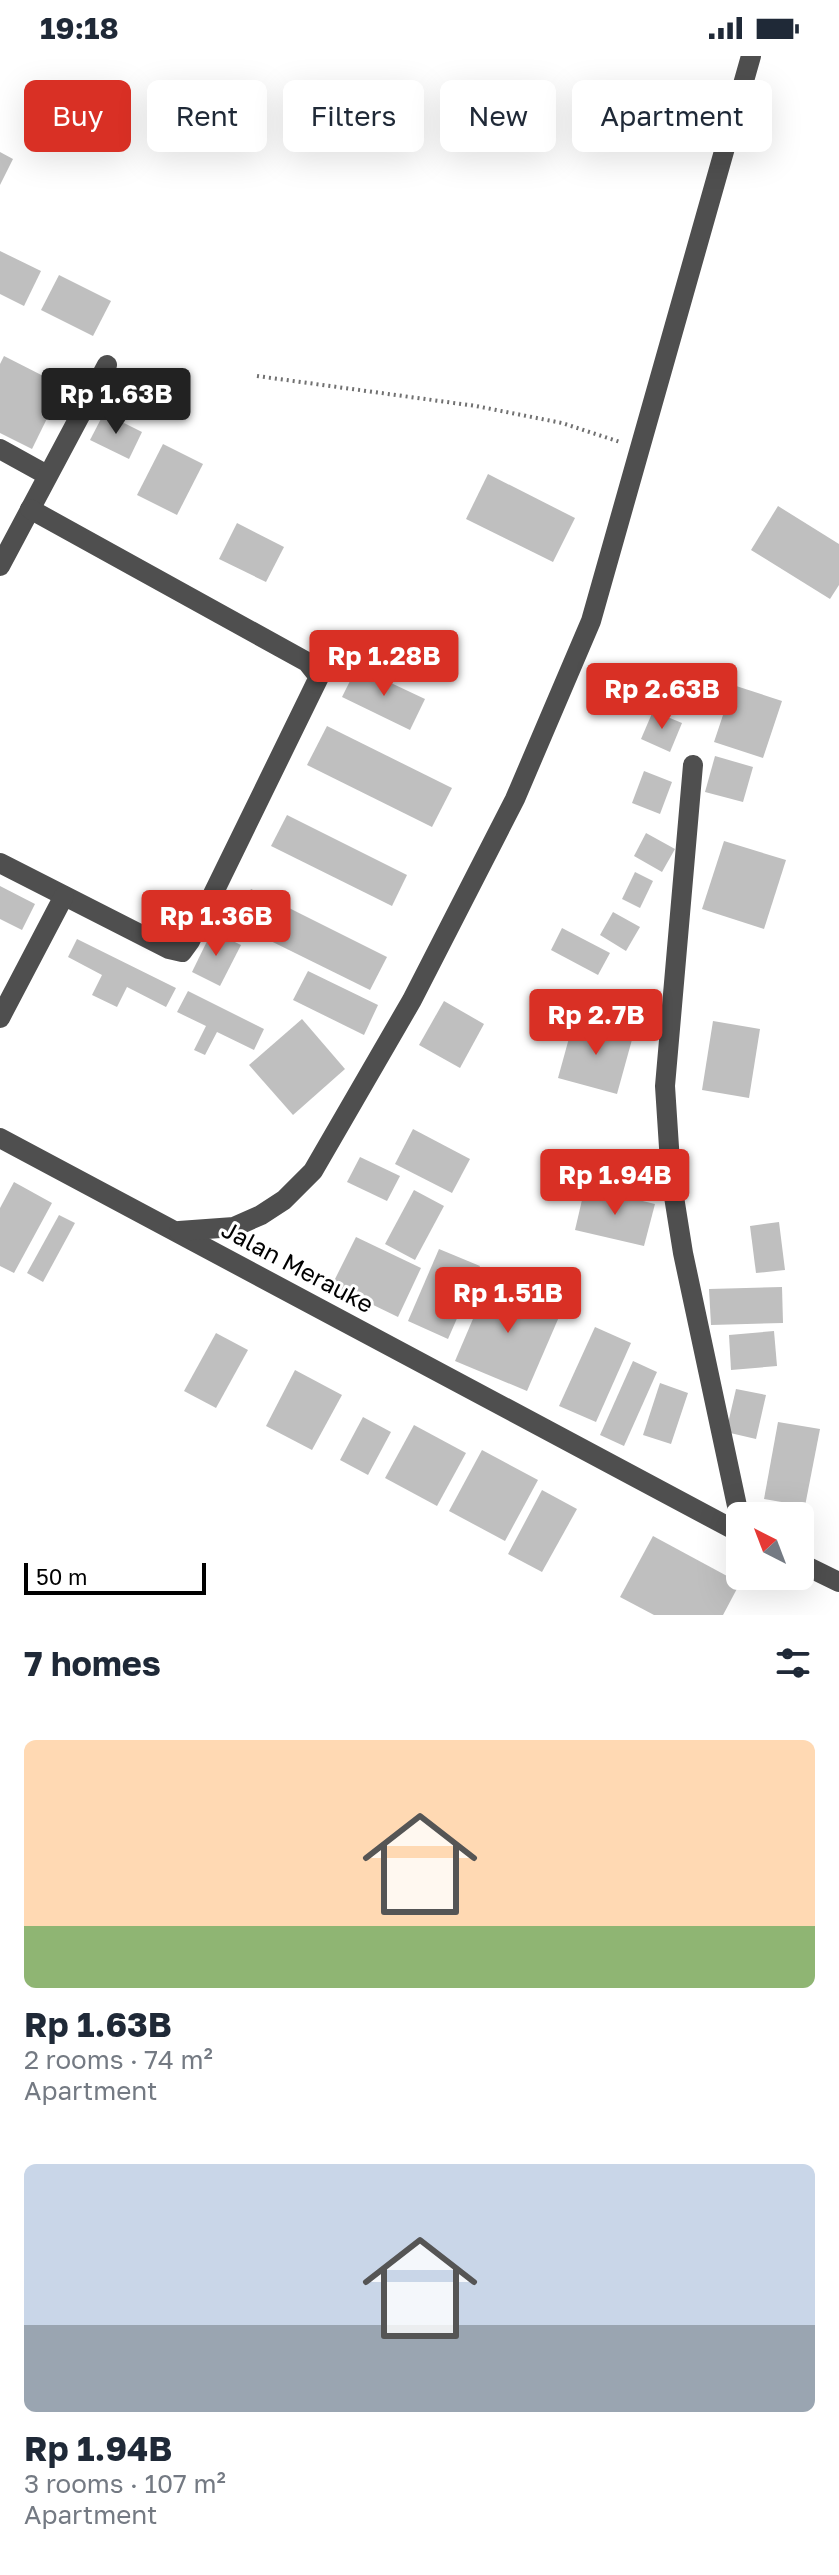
<!DOCTYPE html>
<html lang="en">
<head>
<meta charset="utf-8">
<style>
	:root { --surface:#fff; --page:#f2f2f3; --text:#1f2937; --muted:#747a83; --accent:#d93025 }
	body { margin:0; font-family:"Golos Text",sans-serif; background:var(--page); color:var(--text); height:100vh; display:flex; flex-direction:column; font-size:30px; white-space:nowrap }
	* { box-sizing:border-box; margin:0 }
	p { font-size:26px; color:var(--muted) }
	.icon { flex:none; width:44px; height:44px; fill:none; stroke:currentColor; stroke-width:2; stroke-linecap:round; stroke-linejoin:round }
	.map { position:relative; height:1559px; overflow:hidden }
	.drawer { display:flex; flex-direction:column; background:var(--surface); flex:1 }
	.drawer>* { flex:none }
	.hud { position:absolute; left:24px; top:24px; width:792px; height:72px; display:flex; gap:16px }
	.needle { width:52px; rotate:318deg }
	.tools { position:absolute; left:726px; top:1446px; display:grid; gap:16px }
	.tools a { display:grid; place-items:center; width:88px; height:88px; border-radius:12px; background:var(--surface); box-shadow:0 8px 32px #0002; font-size:40px }
	.scale { position:absolute; left:24px; bottom:20px; width:182px; box-sizing:border-box; padding-left:8px; border:4px solid #000; border-top:0; font-size:22px; line-height:28px; white-space:nowrap; color:#000; -webkit-text-stroke:6px #fff; paint-order:stroke }
	.price { position:absolute; translate:-50% -68px; padding:0 18px; border-radius:8px; background:var(--accent); color:#fff; font-size:26px; line-height:52px; filter:drop-shadow(0 2px 4px #0008) }
	.price::after { content:''; position:absolute; left:50%; top:48px; width:24px; height:18px; margin-left:-12px; background:inherit; clip-path:polygon(0 0,100% 0,50% 100%) }
	.price.active { background:#222; color:#fff }
	ul { padding:0; list-style:none }
	li { display:grid; align-content:center; gap:16px; height:424px; padding:0 24px }
	li span { display:grid; place-items:center; height:248px; border-radius:12px; color:#555 }
	li>.icon { margin-inline-start:auto }
	span .icon { width:144px; height:144px; fill:#fffc; stroke-width:1 }
	li b { font-size:34px }
	h2 { display:flex; justify-content:space-between; align-items:center; height:96px; padding:0 24px; font-size:34px }
	.pill { padding:0 28px; border-radius:12px; background:var(--surface); box-shadow:0 8px 32px #0002; font-size:28px; line-height:72px }
	.pill.active { background:var(--accent); color:#fff }
	.status { display:flex; justify-content:space-between; align-items:center; height:56px; padding:0 40px; background:var(--surface); direction:ltr }
	.status svg { height:22px; fill:currentColor }
	.map>svg:first-child { display:block }
	.building { fill:#bfbfbf }
	.lines { fill:none; stroke-linecap:round; stroke-linejoin:round }
	.path { stroke:#717171; stroke-width:4; stroke-dasharray:2 4; stroke-linecap:butt }
	.minor { stroke:#4f4f4f; stroke-width:20 }
	.labels { text-anchor:middle; dominant-baseline:central; stroke-width:6; stroke-linejoin:round; paint-order:stroke }
	.street-label { font-size:24px; fill:#000; stroke:#fff }
</style>
</head>
<body>
<div class="status"><b>19:18</b><svg viewBox="0 0 49 12"><path d="M0 12V9h3v3zM5 12V6h3v6zM10 12V3h3v9zM15 12V0h3v12zM26 1h20v11H26zM47 4h2v5h-2z"/></svg></div>
<div class="map">
<svg width="839" height="1559" viewBox="0 0 839 1559">
	<rect width="100%" height="100%" fill="#fff"/>
	<g class="building">
		<polygon points="0,96 13,103 0,129"/>
		<polygon points="0,195 41,215 24,250 0,238"/>
		<polygon points="59,219 111,245 93,280 41,254"/>
		<polygon points="4,300 63,330 32,393 0,377 0,308"/>
		<polygon points="104,357 142,376 129,403 90,384"/>
		<polygon points="163,388 203,408 177,459 137,439"/>
		<polygon points="488,418 575,462 553,506 466,463"/>
		<polygon points="778,450 839,488 839,529 830,543 751,494"/>
		<polygon points="237,467 284,491 266,526 219,503"/>
		<polygon points="357,611 425,643 410,674 342,641"/>
		<polygon points="733,629 782,645 763,702 714,686"/>
		<polygon points="653,655 682,667 670,696 641,683"/>
		<polygon points="327,670 452,732 432,771 307,709"/>
		<polygon points="715,700 753,711 743,746 705,736"/>
		<polygon points="644,715 672,726 660,758 632,747"/>
		<polygon points="287,759 407,819 392,850 271,790"/>
		<polygon points="646,777 675,793 662,816 634,800"/>
		<polygon points="724,785 786,804 764,873 702,853"/>
		<polygon points="635,816 653,825 640,852 622,843"/>
		<polygon points="0,830 35,848 22,874 0,863"/>
		<polygon points="251,833 387,901 370,934 234,867"/>
		<polygon points="613,856 640,871 626,895 600,879"/>
		<polygon points="562,872 610,897 598,919 551,894"/>
		<polygon points="212,875 241,889 220,930 192,916"/>
		<polygon points="77,883 176,932 166,951 127,931 117,951 92,939 102,919 68,901"/>
		<polygon points="308,915 378,949 364,979 293,944"/>
		<polygon points="188,935 264,973 254,994 217,976 205,999 194,994 206,970 177,956"/>
		<polygon points="444,945 484,968 460,1012 419,989"/>
		<polygon points="302,963 345,1013 293,1059 249,1009"/>
		<polygon points="574,964 633,980 617,1038 558,1022"/>
		<polygon points="713,965 760,973 749,1042 702,1034"/>
		<polygon points="413,1073 470,1103 452,1137 395,1108"/>
		<polygon points="360,1101 400,1120 387,1145 347,1126"/>
		<polygon points="14,1126 52,1147 14,1217 0,1210 0,1152"/>
		<polygon points="585,1131 655,1148 644,1190 575,1174"/>
		<polygon points="414,1134 444,1150 415,1204 385,1188"/>
		<polygon points="59,1159 75,1167 43,1226 27,1217"/>
		<polygon points="779,1166 785,1214 756,1217 750,1170"/>
		<polygon points="356,1181 421,1212 398,1261 332,1229"/>
		<polygon points="439,1193 480,1210 448,1283 408,1265"/>
		<polygon points="490,1223 562,1254 527,1335 455,1305"/>
		<polygon points="782,1231 783,1267 711,1269 709,1233"/>
		<polygon points="595,1271 631,1287 596,1366 559,1350"/>
		<polygon points="774,1275 777,1310 731,1314 729,1279"/>
		<polygon points="216,1277 248,1294 216,1352 184,1335"/>
		<polygon points="633,1305 657,1316 624,1390 600,1379"/>
		<polygon points="295,1314 342,1339 312,1394 266,1370"/>
		<polygon points="660,1327 688,1337 671,1388 643,1379"/>
		<polygon points="736,1333 766,1339 756,1383 726,1376"/>
		<polygon points="363,1361 391,1376 368,1419 340,1404"/>
		<polygon points="778,1366 820,1373 805,1450 764,1443"/>
		<polygon points="414,1369 466,1397 437,1450 385,1422"/>
		<polygon points="482,1394 538,1424 505,1485 449,1455"/>
		<polygon points="542,1434 577,1453 542,1516 508,1498"/>
		<polygon points="653,1480 740,1527 723,1559 654,1559 620,1541"/>
	</g>
	<g class="lines">
		<polyline class="path" points="257,320 476,350 562,367 620,386"/>
		<g class="minor">
			<polyline points="0,393 47,419"/>
			<polyline points="0,510 107,309"/>
			<polyline points="693,709 665,1030 671,1122 683,1197 740,1464"/>
			<polyline points="0,807 169,893 182,896 190,885 319,621 307,606 30,453"/>
			<polyline points="0,962 64,840"/>
			<polyline points="0,1082 740,1477"/>
			<polyline points="179,1175 234,1171 261,1159 284,1144 313,1115 412,944 515,743 591,565 751,0"/>
			<polyline points="800,1507 839,1526"/>
		</g>
	</g>
	<g class="labels">
		<g class="street-label">
			<text transform="translate(298 1210) rotate(28)">Jalan Merauke</text>
		</g>
	</g>
</svg>
<div class="tools">
<a><svg class="needle" viewBox="-14 -14 28 28"><path d="M0-13l5 13h-10z" fill="#e53935"/><path d="M0 13l5-13h-10z" fill="#747a83"/></svg></a>
</div>
<div class="scale">50 m</div>
<b class="price active" style="left:116px;top:380px">Rp 1.63B</b>
<b class="price" style="left:384px;top:642px">Rp 1.28B</b>
<b class="price" style="left:662px;top:675px">Rp 2.63B</b>
<b class="price" style="left:216px;top:902px">Rp 1.36B</b>
<b class="price" style="left:596px;top:1001px">Rp 2.7B</b>
<b class="price" style="left:615px;top:1161px">Rp 1.94B</b>
<b class="price" style="left:508px;top:1279px">Rp 1.51B</b>
<div class="hud">
<a class="pill active">Buy</a>
<a class="pill">Rent</a>
<a class="pill">Filters</a>
<a class="pill">New</a>
<a class="pill">Apartment</a>
</div>
</div>
<section class="drawer">
<h2>7 homes<svg class="icon" aria-label="filters" viewBox="0 0 24 24"><path d="M4 7h16M4 17h16"/><circle cx="9" cy="7" r="2"/><circle cx="15" cy="17" r="2"/></svg></h2>
<ul>
<li><span style="background:linear-gradient(#ffd9b3 75%,#8fb573 0)"><svg class="icon" aria-label="home" viewBox="0 0 24 24"><path d="M3 11l9-7 9 7M6 9v11h12V9"/></svg></span><div><b>Rp 1.63B</b><p>2 rooms · 74 m²</p><p>Apartment</p></div></li>
<li><span style="background:linear-gradient(#c9d6e8 65%,#9aa5b1 0)"><svg class="icon" aria-label="home" viewBox="0 0 24 24"><path d="M3 11l9-7 9 7M6 9v11h12V9"/></svg></span><div><b>Rp 1.94B</b><p>3 rooms · 107 m²</p><p>Apartment</p></div></li>
</ul>
</section>
</body>
</html>
